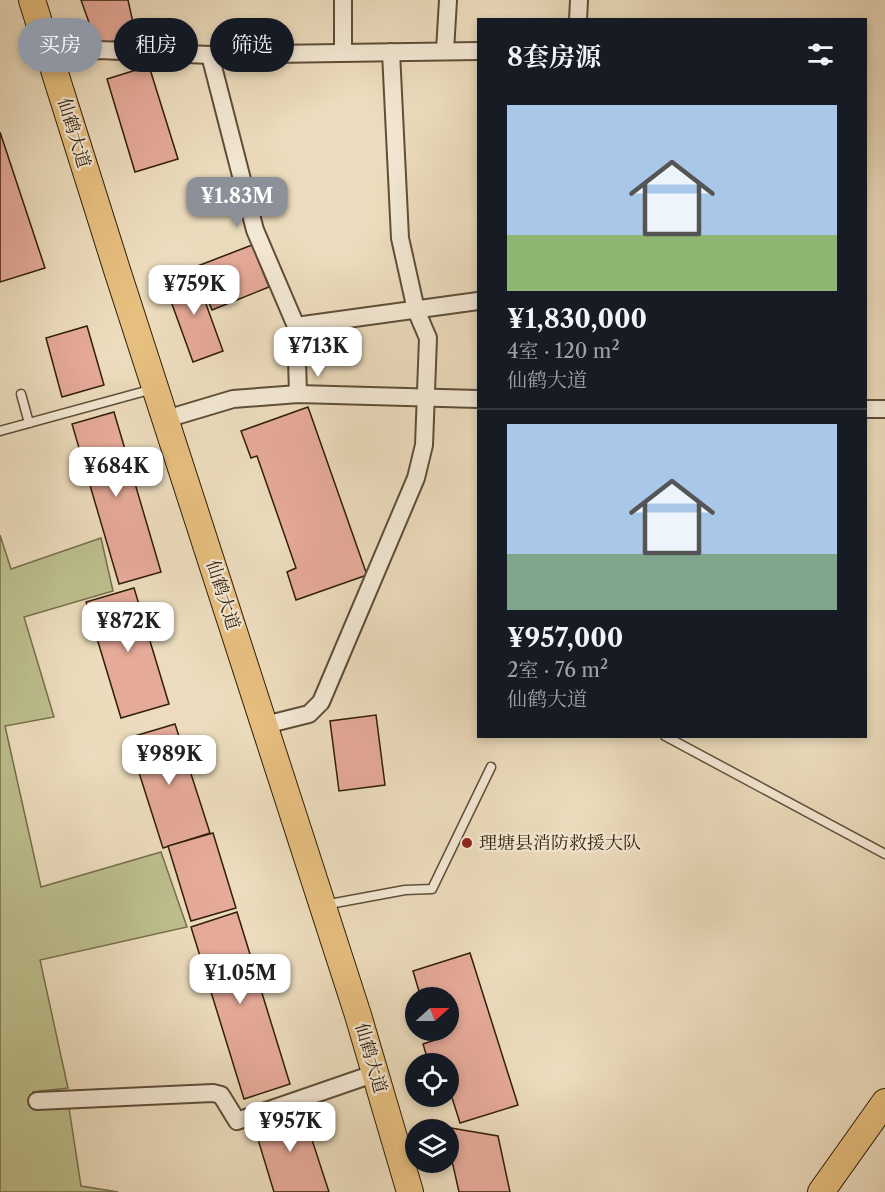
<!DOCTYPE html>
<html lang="zh">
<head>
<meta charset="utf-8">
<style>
	:root { --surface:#171b24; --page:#242831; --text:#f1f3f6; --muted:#9ea1a6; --line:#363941; --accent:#8c9099 }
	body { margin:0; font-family:"Libre Caslon Text","Noto Serif SC",serif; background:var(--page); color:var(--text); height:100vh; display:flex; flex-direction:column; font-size:22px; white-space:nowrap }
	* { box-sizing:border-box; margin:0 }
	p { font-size:20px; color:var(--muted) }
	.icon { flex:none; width:33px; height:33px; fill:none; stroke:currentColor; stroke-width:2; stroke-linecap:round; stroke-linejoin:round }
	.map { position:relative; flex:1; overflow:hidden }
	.drawer { position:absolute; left:477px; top:18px; width:390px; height:720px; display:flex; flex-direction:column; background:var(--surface); border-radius:0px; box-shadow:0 3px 9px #0003 }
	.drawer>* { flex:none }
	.hud { position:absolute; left:18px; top:18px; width:369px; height:54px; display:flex; gap:12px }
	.needle { width:39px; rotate:69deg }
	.tools { position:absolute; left:405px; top:987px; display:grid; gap:12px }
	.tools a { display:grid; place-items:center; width:54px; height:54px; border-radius:50%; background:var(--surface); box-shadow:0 3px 9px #0003; font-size:30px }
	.price { position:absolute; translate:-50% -51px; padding:0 14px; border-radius:12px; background:#fff; color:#222; font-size:20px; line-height:39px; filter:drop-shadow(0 2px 3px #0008) }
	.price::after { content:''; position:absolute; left:50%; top:36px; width:18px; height:14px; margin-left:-9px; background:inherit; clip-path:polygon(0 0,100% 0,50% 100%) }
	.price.on { background:var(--accent); color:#fff }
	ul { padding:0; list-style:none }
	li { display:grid; align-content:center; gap:12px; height:318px; padding:0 30px }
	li+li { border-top:2px solid var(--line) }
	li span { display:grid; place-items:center; height:186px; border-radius:0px; color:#555 }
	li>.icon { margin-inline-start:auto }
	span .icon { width:108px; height:108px; fill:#fffc; stroke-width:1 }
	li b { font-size:26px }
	h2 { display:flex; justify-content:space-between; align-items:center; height:72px; padding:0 30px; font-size:26px }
	.pill { padding:0 21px; border-radius:27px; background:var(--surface); box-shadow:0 3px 9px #0003; font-size:21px; line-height:54px }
	.pill.on { background:var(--accent); color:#fff }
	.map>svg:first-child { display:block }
	.green { fill:#bdbf8d; stroke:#766f4c; stroke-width:1.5 }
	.building { fill:#e6aa99; stroke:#301f0b; stroke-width:1.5 }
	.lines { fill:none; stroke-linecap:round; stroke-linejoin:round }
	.service-casing { stroke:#5f4e38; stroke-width:11 }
	.minor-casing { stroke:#5f4e38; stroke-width:20 }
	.primary-casing { stroke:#301f0b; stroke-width:28 }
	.service { stroke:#f3e8d4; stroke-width:8 }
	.minor { stroke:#f3e8d4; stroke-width:16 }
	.primary { stroke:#e6be7e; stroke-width:26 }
	.poi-dot { fill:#8f2418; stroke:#f3e8d4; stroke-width:2 }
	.labels { text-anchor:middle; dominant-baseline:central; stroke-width:4.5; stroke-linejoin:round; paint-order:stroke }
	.street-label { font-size:18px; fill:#301f0b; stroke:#f3e8d4 }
	.poi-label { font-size:18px; fill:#301f0b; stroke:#f3e8d4; text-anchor:start }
</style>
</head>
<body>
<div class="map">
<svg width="885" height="1192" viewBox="0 0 885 1192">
	<rect width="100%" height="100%" fill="#ecdcbd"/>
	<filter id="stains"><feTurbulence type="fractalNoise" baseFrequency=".00333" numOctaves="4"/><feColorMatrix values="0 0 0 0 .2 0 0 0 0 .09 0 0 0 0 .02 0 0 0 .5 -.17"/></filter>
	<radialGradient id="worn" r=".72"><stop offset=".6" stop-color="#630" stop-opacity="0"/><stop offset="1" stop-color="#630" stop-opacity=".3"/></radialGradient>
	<polygon class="green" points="0,535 11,569 101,538 113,591 24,617 54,717 5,726 41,887 161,852 187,927 40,960 68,1088 33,1092 37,1107 69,1108 81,1186 118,1192 0,1192"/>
	<g class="building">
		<polygon points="81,0 128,0 136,36 97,45"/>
		<polygon points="149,66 178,159 135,172 107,79"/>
		<polygon points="0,132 45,268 0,282"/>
		<polygon points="252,245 269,287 212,310 195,267"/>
		<polygon points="194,271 223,351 193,362 164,282"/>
		<polygon points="87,326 104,385 62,397 46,338"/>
		<polygon points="308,407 367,575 296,600 287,572 296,568 257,456 251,458 241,431"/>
		<polygon points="114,412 161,572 119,584 72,424"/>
		<polygon points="134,588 169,704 121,718 86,602"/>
		<polygon points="376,715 385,785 339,791 330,721"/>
		<polygon points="175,724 210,833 163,848 128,738"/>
		<polygon points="213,833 236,908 191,921 168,846"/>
		<polygon points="237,912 290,1084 244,1099 191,927"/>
		<polygon points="470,953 518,1105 460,1123 448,1085 448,1064 429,1064 423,1044 435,1040 432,1030 448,1030 448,998 421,998 413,971"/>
		<polygon points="301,1106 329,1192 274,1192 253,1123"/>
		<polygon points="445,1127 498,1136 510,1192 459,1192 448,1143 448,1130 445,1130"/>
	</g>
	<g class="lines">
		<g class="service-casing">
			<g id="service">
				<polyline points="21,394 29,423"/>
				<polyline points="0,431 153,389"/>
				<polyline points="665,736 885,854"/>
				<polyline points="324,905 405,890 432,889 491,767"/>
			</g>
		</g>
		<g class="minor-casing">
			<g id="minor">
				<polyline points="578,20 579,0"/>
				<polyline points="445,51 448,0"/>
				<polyline points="343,52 343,0"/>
				<polyline points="210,55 255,230 296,326 298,394"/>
				<polyline points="51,60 99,50 210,55 478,51"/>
				<polyline points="296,326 478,301"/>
				<polyline points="866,409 885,409"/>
				<polyline points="166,419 233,399 298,394 478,399"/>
				<polyline points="265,725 309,714 321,702 416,478 424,445 428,338 416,310 400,238 391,52"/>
				<polyline points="37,1101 213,1093 221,1095 237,1121 376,1073"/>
			</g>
		</g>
		<g class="primary-casing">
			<g id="primary">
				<polyline points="32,0 117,270 358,1015 410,1192"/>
				<polyline points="821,1192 885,1102"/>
			</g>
		</g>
		<use href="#service" class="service"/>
		<use href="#minor" class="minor"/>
		<use href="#primary" class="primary"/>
	</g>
	<circle class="poi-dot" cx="467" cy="843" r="6"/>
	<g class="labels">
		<g class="street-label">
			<text transform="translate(74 133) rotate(73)">仙鹤大道</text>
			<text transform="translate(223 595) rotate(72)">仙鹤大道</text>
			<text transform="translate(371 1058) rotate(74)">仙鹤大道</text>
		</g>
		<g class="poi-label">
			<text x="479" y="843">理塘县消防救援大队</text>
		</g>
	</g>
	<rect width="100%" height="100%" filter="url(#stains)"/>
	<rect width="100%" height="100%" fill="url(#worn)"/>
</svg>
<div class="tools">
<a><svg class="needle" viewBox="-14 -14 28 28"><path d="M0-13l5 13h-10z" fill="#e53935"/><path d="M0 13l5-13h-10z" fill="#9ea1a6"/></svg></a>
<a><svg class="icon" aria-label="locate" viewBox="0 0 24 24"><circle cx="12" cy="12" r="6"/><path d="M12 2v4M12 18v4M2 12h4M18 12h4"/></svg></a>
<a><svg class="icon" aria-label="layers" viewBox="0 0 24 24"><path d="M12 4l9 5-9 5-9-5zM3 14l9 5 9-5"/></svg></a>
</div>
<b class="price on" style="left:237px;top:228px">¥1.83M</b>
<b class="price" style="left:194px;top:316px">¥759K</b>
<b class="price" style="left:318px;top:378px">¥713K</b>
<b class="price" style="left:116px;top:498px">¥684K</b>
<b class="price" style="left:128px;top:653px">¥872K</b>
<b class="price" style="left:169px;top:786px">¥989K</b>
<b class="price" style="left:240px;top:1005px">¥1.05M</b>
<b class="price" style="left:290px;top:1153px">¥957K</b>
<div class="hud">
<a class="pill on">买房</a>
<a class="pill">租房</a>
<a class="pill">筛选</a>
</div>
<section class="drawer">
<h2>8套房源<svg class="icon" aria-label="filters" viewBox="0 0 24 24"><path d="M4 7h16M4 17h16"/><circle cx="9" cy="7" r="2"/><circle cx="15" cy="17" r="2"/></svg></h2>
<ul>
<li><span style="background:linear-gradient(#a9c7e8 70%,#8fb573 0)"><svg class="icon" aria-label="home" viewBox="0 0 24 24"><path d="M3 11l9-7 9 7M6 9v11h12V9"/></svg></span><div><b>¥1,830,000</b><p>4室 · 120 m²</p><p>仙鹤大道</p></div></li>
<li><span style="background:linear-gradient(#a9c7e8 70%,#7fa58c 0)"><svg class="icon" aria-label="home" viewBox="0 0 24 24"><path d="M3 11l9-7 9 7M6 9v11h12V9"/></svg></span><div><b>¥957,000</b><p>2室 · 76 m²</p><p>仙鹤大道</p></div></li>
</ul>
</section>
</div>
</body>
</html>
